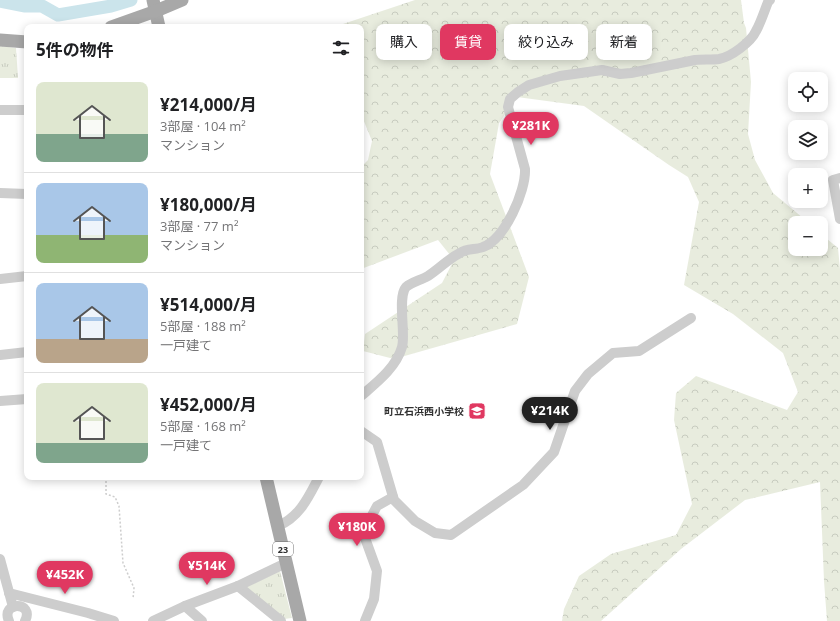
<!DOCTYPE html>
<html lang="ja">
<head>
<meta charset="utf-8">
<style>
	:root { --surface:#fff; --page:#f2f2f2; --text:#202124; --muted:#757577; --line:#e0e0e0; --accent:#e03861 }
	body { margin:0; font-family:"Open Sans","Noto Sans JP",sans-serif; background:var(--page); color:var(--text); height:100vh; display:flex; flex-direction:column; font-size:15px; white-space:nowrap }
	* { box-sizing:border-box; margin:0 }
	p { font-size:13px; color:var(--muted) }
	.icon { flex:none; width:22px; height:22px; fill:none; stroke:currentColor; stroke-width:2; stroke-linecap:round; stroke-linejoin:round }
	.map { position:relative; flex:1; overflow:hidden }
	.sheet { position:absolute; left:24px; top:24px; width:340px; height:456px; display:flex; flex-direction:column; background:var(--surface); border-radius:8px; box-shadow:0 2px 10px #0003 }
	.sheet>* { flex:none }
	.banner { position:absolute; left:376px; top:24px; width:380px; height:36px; display:flex; gap:8px }
	.controls { position:absolute; left:788px; top:72px; display:grid; gap:8px }
	.controls a { display:grid; place-items:center; width:40px; height:40px; border-radius:8px; background:var(--surface); box-shadow:0 2px 10px #0003; font-size:20px }
	.price { position:absolute; translate:-50% -34px; padding:0 9px; border-radius:14px; background:var(--accent); color:#fff; font-size:13px; line-height:26px; filter:drop-shadow(0 1px 2px #0008) }
	.price::after { content:''; position:absolute; left:50%; top:24px; width:12px; height:9px; margin-left:-6px; background:inherit; clip-path:polygon(0 0,100% 0,50% 100%) }
	.price.active { background:#222; color:#fff }
	ul { padding:0; list-style:none }
	li { display:flex; align-items:center; gap:12px; height:100px; padding:0 12px }
	li+li { border-top:1px solid var(--line) }
	li span { display:grid; place-items:center; flex:none; width:112px; height:80px; border-radius:8px; color:#555 }
	li>.icon { margin-inline-start:auto }
	span .icon { width:48px; height:48px; fill:#fffc; stroke-width:1 }
	li b { font-size:17px }
	h2 { display:flex; justify-content:space-between; align-items:center; height:48px; padding:0 12px; font-size:17px }
	.chip { padding:0 14px; border-radius:8px; background:var(--surface); box-shadow:0 2px 10px #0003; font-size:14px; line-height:36px }
	.chip.active { background:var(--accent); color:#fff }
	.map>svg:first-child { display:block }
	.grass { fill:url(#grass-tufts) }
	.forest { fill:url(#forest-crowns) }
	.lines { fill:none; stroke-linecap:round; stroke-linejoin:round }
	.river { stroke:#cbe4eb; stroke-width:13 }
	.path { stroke:#cdcdcd; stroke-width:1.5; stroke-dasharray:2 2; stroke-linecap:butt }
	.minor { stroke:#cdcdcd; stroke-width:10 }
	.major { stroke:#a8a8a8; stroke-width:13 }
	.labels { text-anchor:middle; dominant-baseline:central; stroke-width:4; stroke-linejoin:round; paint-order:stroke }
	.shield { fill:#fff; stroke:#6e6e6e; stroke-width:1 }
	.shield-label { font-size:9px; font-weight:bold; fill:#303030 }
	.poi-label { font-size:10px; font-weight:bold; fill:#303030; stroke:#fff; text-anchor:end }
</style>
</head>
<body>
<div class="map">
<svg width="840" height="621" viewBox="0 0 840 621">
	<defs>
		<pattern id="grass-tufts" width="24" height="20" patternUnits="userSpaceOnUse"><rect width="24" height="20" fill="#e8ecde"/><path d="M3 7l-1-3M5 7V3M7 7l1-3M15 17l-1-3M17 17v-4M19 17l1-3" fill="none" stroke="#c7cbbf"/></pattern>
		<pattern id="forest-crowns" width="20" height="18" patternUnits="userSpaceOnUse"><rect width="20" height="18" fill="#e8ecde"/><path d="M2 6a3 3 0 1 1 6 0M12 15a3 3 0 1 1 6 0" fill="none" stroke="#c7cbbf"/></pattern>
	</defs>
	<rect width="100%" height="100%" fill="#fff"/>
	<g class="grass">
		<polygon points="0,46 16,48 18,78 0,78"/>
		<polygon points="280,571 292,618 284,619 246,587"/>
	</g>
	<polygon class="forest" points="415,0 741,0 744,23 746,28 751,82 748,134 755,160 773,193 809,223 795,223 795,249 821,249 821,234 838,248 840,269 840,621 827,621 824,581 820,482 745,500 681,549 601,621 562,621 564,609 579,576 611,554 676,535 692,504 674,420 676,393 696,376 787,410 798,392 783,353 733,314 684,285 699,202 688,177 669,165 584,106 517,97 499,123 490,174 529,277 517,324 394,359 363,351 365,334 442,283 454,260 438,240 361,269 361,167 368,160 372,141 361,114 361,27 342,27 343,24"/>
	<g class="lines">
		<polyline class="river" points="0,1 24,6 42,6 58,15 111,6 131,0"/>
		<polyline class="path" points="106,477 106,494 115,497 119,506 123,563 134,588 133,599"/>
		<g class="minor">
			<polyline points="0,110 27,110"/>
			<polyline points="840,178 833,180 840,219"/>
			<polyline points="0,193 27,194"/>
			<polyline points="0,279 27,276"/>
			<polyline points="0,355 27,352"/>
			<path d="M 361,396 C 376,383 396,368 402,347 C 406,334 397,297 406,287 C 412,282 421,280 428,276 C 439,269 448,259 460,253 C 467,248 476,250 483,247 C 505,239 526,191 525,169 L 508,107 L 510,99 L 518,92 L 529,85 L 560,76 L 602,70 L 620,74 L 631,73 L 695,60 C 703,59 711,60 719,59 C 731,57 751,42 756,31 C 761,22 764,12 768,2 L 770,0"/>
			<polyline points="0,401 27,399"/>
			<polyline points="361,431 377,442 394,500 415,521 435,533 451,535 523,485 554,452 575,391 588,374 613,353 639,351 691,318"/>
			<path d="M 278,526 C 300,517 309,496 319,477"/>
			<polyline points="0,559 13,607"/>
			<polyline points="238,586 281,621"/>
			<polyline points="9,593 88,613 114,621"/>
			<polyline points="185,606 202,621"/>
			<path d="M 9,621 C 0,601 35,601 25,621"/>
			<polyline points="153,621 185,606 238,586 286,563"/>
			<polyline points="365,621 374,599 377,571 365,538 369,521 377,506 393,497"/>
		</g>
		<g class="major">
			<polyline points="153,0 159,27"/>
			<polyline points="111,27 156,11 182,0"/>
			<polyline points="0,40 27,42"/>
			<polyline points="266,477 300,621"/>
		</g>
	</g>
	<defs>
		<g id="school-square" transform="scale(0.9)"><rect x="-9" y="-9" width="18" height="18" rx="4" fill="#e03861" stroke="#fff"/><path d="M0-5L7-2L0 1L-7-2ZM-4 1L0 2.5L4 1V4Q0 6-4 4Z" fill="#fff"/></g>
	</defs>
	<g fill-rule="evenodd">
		<use href="#school-square" x="477" y="411"/>
	</g>
	<g class="labels">
		<rect class="shield" x="273" y="542" width="20" height="14" rx="3"/>
		<g class="shield-label">
			<text x="283" y="549">23</text>
		</g>
		<g class="poi-label">
			<text x="464" y="411">町立石浜西小学校</text>
		</g>
	</g>
</svg>
<div class="controls">
<a><svg class="icon" aria-label="locate" viewBox="0 0 24 24"><circle cx="12" cy="12" r="6"/><path d="M12 2v4M12 18v4M2 12h4M18 12h4"/></svg></a>
<a><svg class="icon" aria-label="layers" viewBox="0 0 24 24"><path d="M12 4l9 5-9 5-9-5zM3 14l9 5 9-5"/></svg></a>
<a>+</a>
<a>−</a>
</div>
<b class="price" style="left:531px;top:146px">¥281K</b>
<b class="price active" style="left:550px;top:431px">¥214K</b>
<b class="price" style="left:357px;top:547px">¥180K</b>
<b class="price" style="left:207px;top:586px">¥514K</b>
<b class="price" style="left:65px;top:595px">¥452K</b>
<div class="banner">
<a class="chip">購入</a>
<a class="chip active">賃貸</a>
<a class="chip">絞り込み</a>
<a class="chip">新着</a>
</div>
<section class="sheet">
<h2>5件の物件<svg class="icon" aria-label="filters" viewBox="0 0 24 24"><path d="M4 7h16M4 17h16"/><circle cx="9" cy="7" r="2"/><circle cx="15" cy="17" r="2"/></svg></h2>
<ul>
<li><span style="background:linear-gradient(#dfe7d0 65%,#7fa58c 0)"><svg class="icon" aria-label="home" viewBox="0 0 24 24"><path d="M3 11l9-7 9 7M6 9v11h12V9"/></svg></span><div><b>¥214,000/月</b><p>3部屋 · 104 m²</p><p>マンション</p></div></li>
<li><span style="background:linear-gradient(#a9c7e8 65%,#8fb573 0)"><svg class="icon" aria-label="home" viewBox="0 0 24 24"><path d="M3 11l9-7 9 7M6 9v11h12V9"/></svg></span><div><b>¥180,000/月</b><p>3部屋 · 77 m²</p><p>マンション</p></div></li>
<li><span style="background:linear-gradient(#a9c7e8 70%,#b9a48a 0)"><svg class="icon" aria-label="home" viewBox="0 0 24 24"><path d="M3 11l9-7 9 7M6 9v11h12V9"/></svg></span><div><b>¥514,000/月</b><p>5部屋 · 188 m²</p><p>一戸建て</p></div></li>
<li><span style="background:linear-gradient(#dfe7d0 75%,#7fa58c 0)"><svg class="icon" aria-label="home" viewBox="0 0 24 24"><path d="M3 11l9-7 9 7M6 9v11h12V9"/></svg></span><div><b>¥452,000/月</b><p>5部屋 · 168 m²</p><p>一戸建て</p></div></li>
</ul>
</section>
</div>
</body>
</html>
